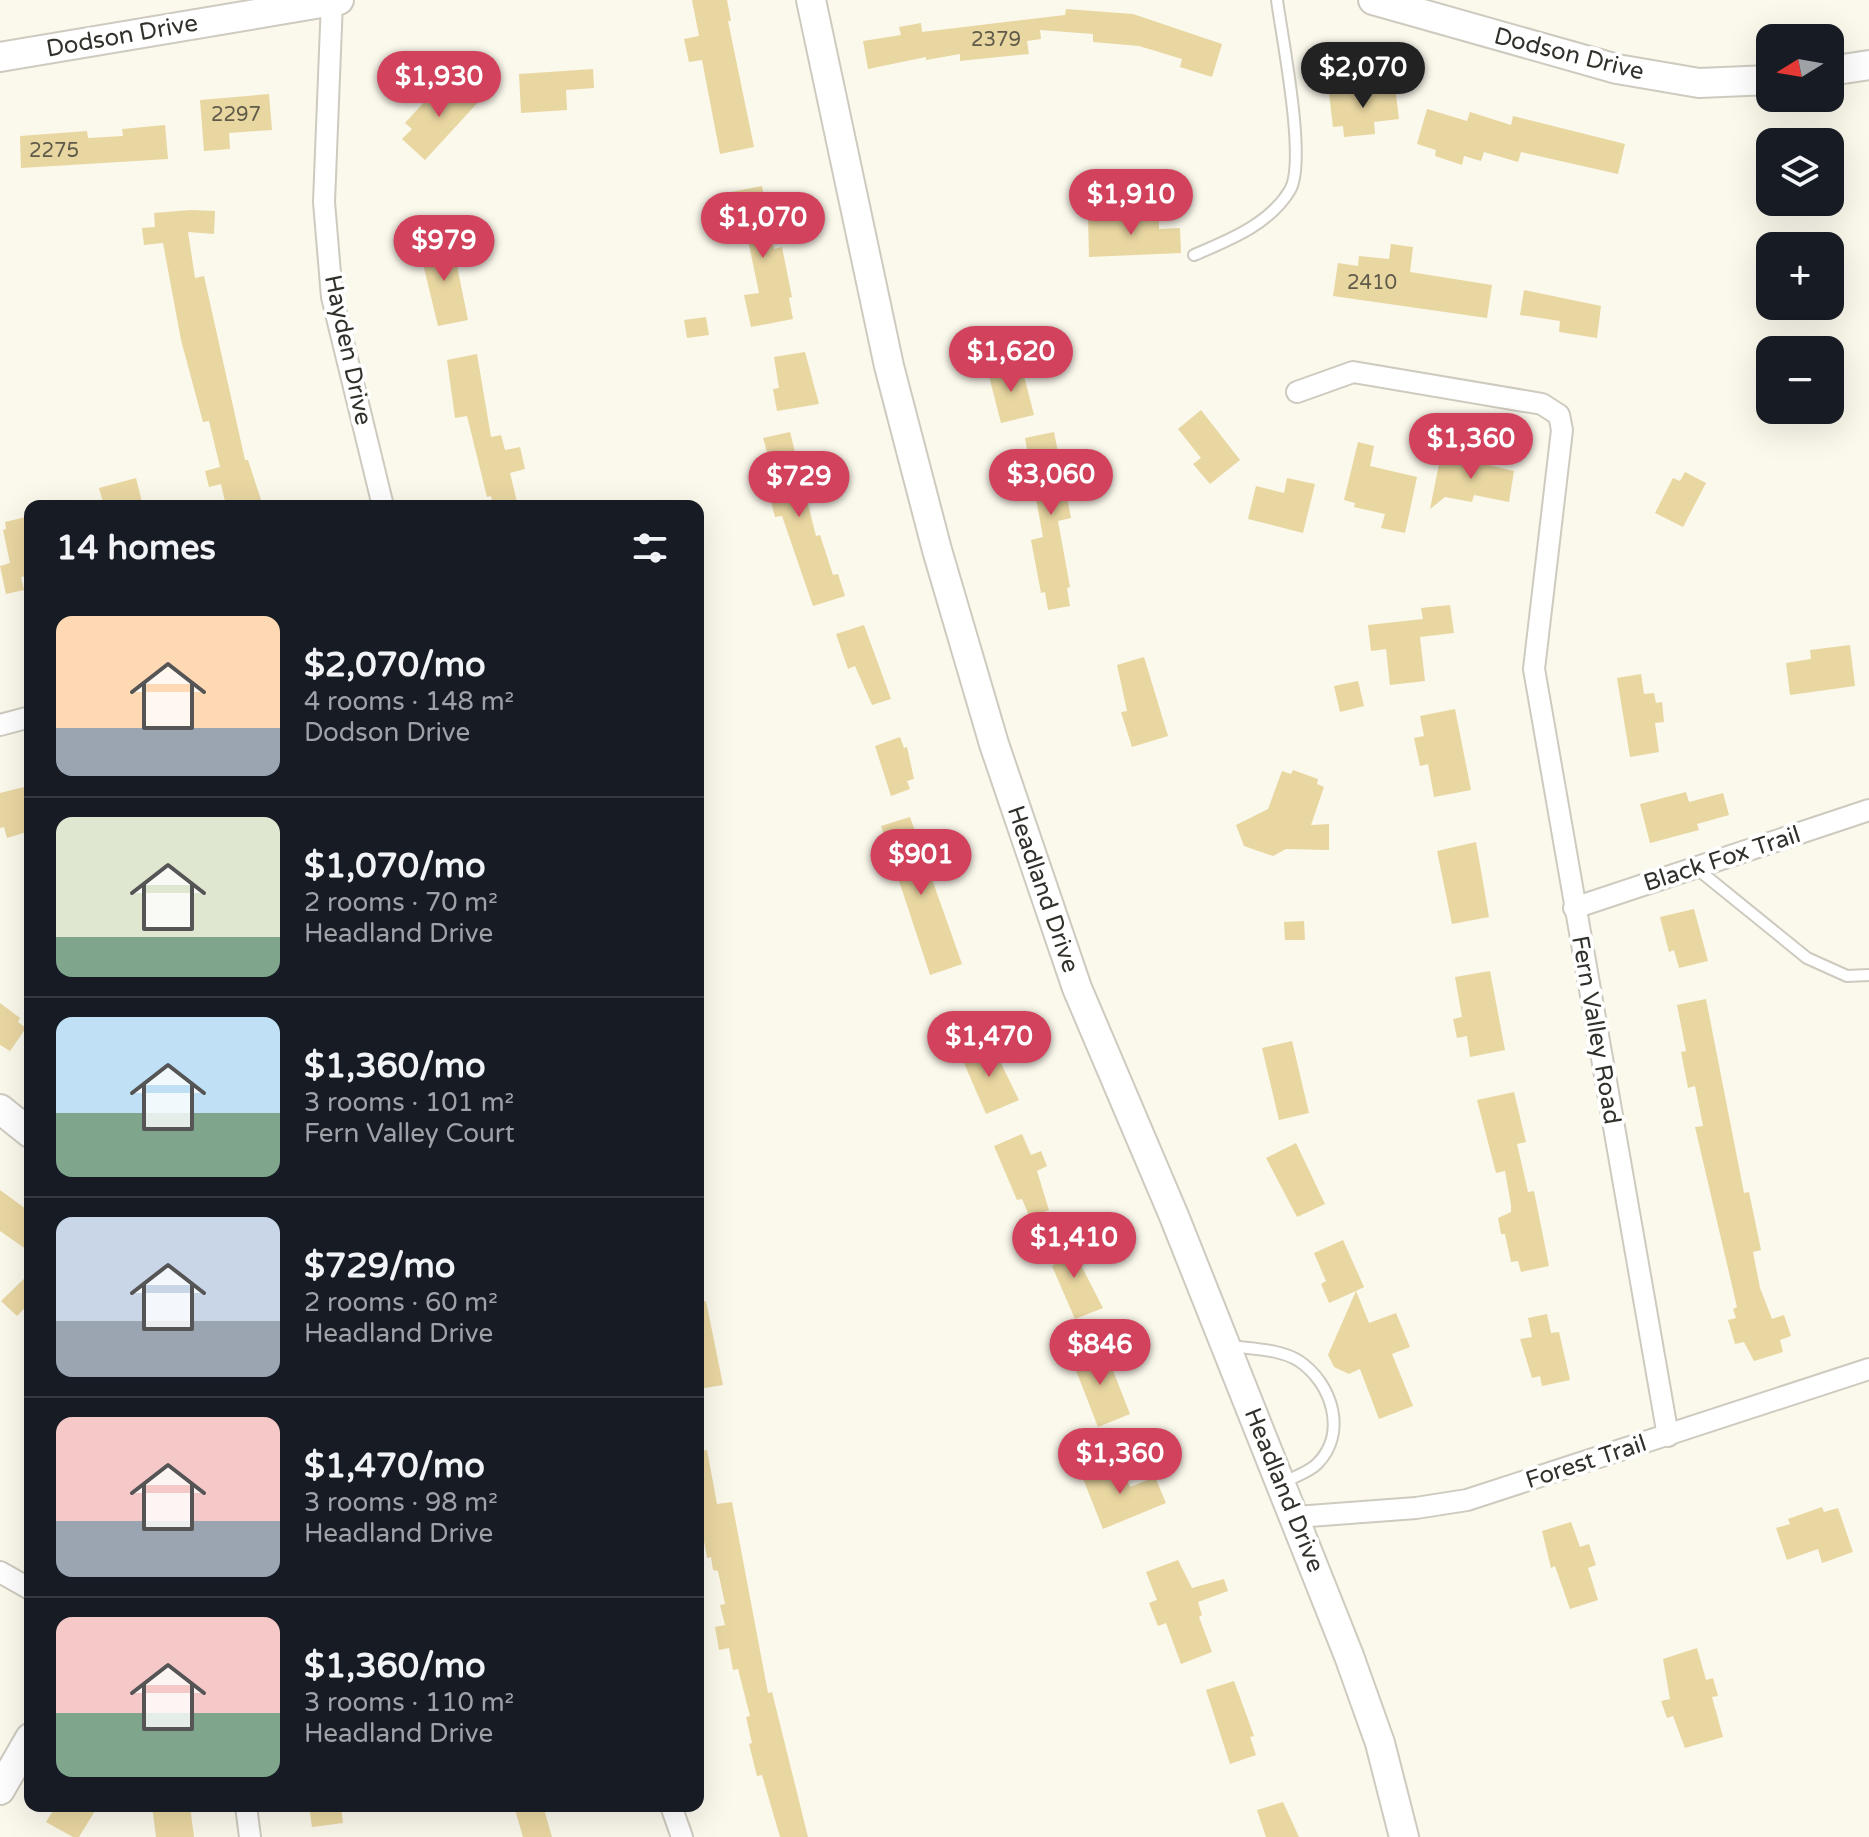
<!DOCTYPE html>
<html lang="en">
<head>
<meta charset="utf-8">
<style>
	:root { --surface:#171b24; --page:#242831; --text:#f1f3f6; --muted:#9ea1a6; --line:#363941; --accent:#d2425c }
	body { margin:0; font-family:"Varela Round",sans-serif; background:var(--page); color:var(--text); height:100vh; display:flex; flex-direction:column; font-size:30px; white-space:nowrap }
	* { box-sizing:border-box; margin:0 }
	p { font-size:26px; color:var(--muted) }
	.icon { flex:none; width:44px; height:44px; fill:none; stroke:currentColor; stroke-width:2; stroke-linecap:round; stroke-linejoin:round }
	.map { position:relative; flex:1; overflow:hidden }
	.side { position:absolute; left:24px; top:500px; width:680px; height:1312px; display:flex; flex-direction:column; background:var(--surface); border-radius:16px; box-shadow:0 8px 32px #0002 }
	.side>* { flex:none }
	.needle { width:52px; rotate:259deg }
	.controls { position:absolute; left:1756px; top:24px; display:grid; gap:16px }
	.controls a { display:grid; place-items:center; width:88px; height:88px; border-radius:16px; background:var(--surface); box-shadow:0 8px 32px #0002; font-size:40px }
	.price { position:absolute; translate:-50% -68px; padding:0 18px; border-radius:28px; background:var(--accent); color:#fff; font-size:26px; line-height:52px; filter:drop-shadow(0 2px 4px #0008) }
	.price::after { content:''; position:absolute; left:50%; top:48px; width:24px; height:18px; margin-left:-12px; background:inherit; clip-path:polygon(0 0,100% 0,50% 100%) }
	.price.active { background:#222; color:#fff }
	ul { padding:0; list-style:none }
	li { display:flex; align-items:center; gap:24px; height:200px; padding:0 32px }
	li+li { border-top:2px solid var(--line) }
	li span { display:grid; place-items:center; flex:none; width:224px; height:160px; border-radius:16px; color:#555 }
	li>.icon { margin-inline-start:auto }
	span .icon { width:96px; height:96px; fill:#fffc; stroke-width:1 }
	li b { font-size:34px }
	h2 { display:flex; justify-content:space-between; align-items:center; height:96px; padding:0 32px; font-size:34px }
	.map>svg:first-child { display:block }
	.building { fill:#e9d7a2 }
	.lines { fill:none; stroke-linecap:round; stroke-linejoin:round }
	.lane-casing { stroke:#cecabf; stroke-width:14 }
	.street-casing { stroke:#cecabf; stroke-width:24 }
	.secondary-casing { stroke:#cecabf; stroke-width:32 }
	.lane { stroke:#fff; stroke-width:10 }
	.street { stroke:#fff; stroke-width:20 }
	.secondary { stroke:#fff; stroke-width:28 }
	.labels { text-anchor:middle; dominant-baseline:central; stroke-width:8; stroke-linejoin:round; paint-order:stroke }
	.number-label { font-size:20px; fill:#5f5a49 }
	.street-label { font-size:24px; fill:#31302b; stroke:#fff }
</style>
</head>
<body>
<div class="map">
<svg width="1869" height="1837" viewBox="0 0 1869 1837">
	<rect width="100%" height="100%" fill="#fbf8ec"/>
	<g class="building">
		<polygon points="692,0 727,0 731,21 728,21 754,147 720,154 702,60 689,62 684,39 699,36"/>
		<polygon points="1066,9 1133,14 1222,44 1212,77 1180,67 1182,59 1139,46 1093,42 1093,34 1040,30 1041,39 1027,41 1029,54 960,61 960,54 926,60 926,57 868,69 863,41 901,35 899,27 921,23 922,32 1065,15"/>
		<polygon points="593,69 594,88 566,90 567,110 521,113 519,74"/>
		<polygon points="458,78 481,99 425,160 402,139 412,129 405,123 426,100 432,106"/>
		<polygon points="1395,86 1399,119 1374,122 1375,134 1344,137 1343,126 1333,127 1329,93"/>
		<polygon points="269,94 272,130 229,133 230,149 204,151 200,100"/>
		<polygon points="1427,109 1467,121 1470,112 1511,125 1513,116 1625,144 1618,174 1521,152 1518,162 1484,152 1481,161 1464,156 1462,165 1435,156 1436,150 1417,144"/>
		<polygon points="165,125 168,159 21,168 20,136 87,131 88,138 123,136 122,129"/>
		<polygon points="762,186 774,249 782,247 792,297 789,298 793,319 751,327 744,295 759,293 747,235 739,237 731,192"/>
		<polygon points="191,210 215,211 214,234 188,232 195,278 204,276 245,460 248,460 263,506 226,506 221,484 209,487 205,471 220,467 209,421 203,422 181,340 163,243 144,245 142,228 155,227 154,213"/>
		<polygon points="1159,216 1159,229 1180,228 1181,253 1089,257 1088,218"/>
		<polygon points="452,241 468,320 438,326 419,247"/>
		<polygon points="1391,244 1413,247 1410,272 1492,285 1487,318 1333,296 1338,263 1358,266 1359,256 1389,259"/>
		<polygon points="1524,290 1601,306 1597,338 1559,332 1560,321 1520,315"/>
		<polygon points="706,317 709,335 687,338 684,320"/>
		<polygon points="805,352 819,404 777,411 773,389 779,388 774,357"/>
		<polygon points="477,354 491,437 501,435 505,450 520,447 525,469 510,473 518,506 493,506 491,496 487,497 467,416 455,418 447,360"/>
		<polygon points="1021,364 1034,415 1001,423 988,372"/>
		<polygon points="1201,410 1240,460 1210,484 1193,464 1201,458 1178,429"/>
		<polygon points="790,432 816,536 820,535 833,575 838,574 845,596 813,606 782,516 775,517 761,462 769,459 763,438"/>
		<polygon points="1054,432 1061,467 1071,465 1076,490 1066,492 1071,518 1058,521 1070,587 1067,588 1070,606 1048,610 1045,592 1041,593 1031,540 1043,537 1025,438"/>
		<polygon points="1358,442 1374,446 1370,466 1417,477 1405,533 1381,528 1385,514 1354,507 1355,503 1344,500"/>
		<polygon points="1441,454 1514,471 1509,502 1474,495 1472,502 1445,497 1430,509"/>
		<polygon points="1685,472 1706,483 1683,527 1655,513 1673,478 1680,481"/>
		<polygon points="136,478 143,506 104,506 99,488"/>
		<polygon points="1287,478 1315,484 1303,533 1248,519 1256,486 1284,493"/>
		<polygon points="30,516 30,575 21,577 24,590 6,594 0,566 10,563 3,530 6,529 5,522"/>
		<polygon points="1450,605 1454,633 1420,637 1425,681 1390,685 1386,649 1371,651 1368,625 1423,619 1421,608"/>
		<polygon points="864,625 891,699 872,705 855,666 848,669 836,634"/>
		<polygon points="1850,645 1855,686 1790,695 1786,663 1811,659 1810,650"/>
		<polygon points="1144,657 1168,736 1132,747 1121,712 1127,711 1117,665"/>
		<polygon points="1641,674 1644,694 1654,693 1656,703 1662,702 1664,722 1655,723 1659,752 1630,757 1617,678"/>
		<polygon points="1358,681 1364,706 1340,712 1334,686"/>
		<polygon points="1455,709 1471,790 1434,797 1428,764 1420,766 1414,738 1424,736 1420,716"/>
		<polygon points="900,737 904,748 907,747 914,779 907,781 910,789 891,796 875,746"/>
		<polygon points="1293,770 1318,779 1317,784 1324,787 1311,825 1329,824 1329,850 1286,849 1273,856 1244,846 1236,825 1268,809 1282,771 1291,774"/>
		<polygon points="24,787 30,812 30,831 7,838 4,827 0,828 0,793"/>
		<polygon points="1686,792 1689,802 1723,793 1729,815 1697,824 1699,830 1650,843 1640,804"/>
		<polygon points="910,817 962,964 930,975 881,826"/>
		<polygon points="1476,842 1489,917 1452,924 1437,851"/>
		<polygon points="1694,909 1708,961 1679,968 1674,950 1669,952 1660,917"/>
		<polygon points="1304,921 1305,940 1285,940 1284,922"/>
		<polygon points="1490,971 1505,1050 1470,1057 1467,1036 1457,1038 1453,1019 1462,1017 1455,977"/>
		<polygon points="1706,999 1744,1193 1749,1192 1761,1250 1753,1252 1760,1288 1772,1319 1784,1315 1791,1336 1780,1340 1783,1352 1754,1361 1744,1342 1735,1344 1728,1320 1736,1318 1733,1309 1737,1307 1695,1127 1703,1126 1695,1086 1688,1088 1681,1052 1686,1051 1677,1005"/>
		<polygon points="0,1003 20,1018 18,1022 26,1028 10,1051 0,1045"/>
		<polygon points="1292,1041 1309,1113 1279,1120 1262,1048"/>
		<polygon points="991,1043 1019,1100 986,1114 961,1056"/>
		<polygon points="1514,1092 1526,1142 1517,1144 1528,1192 1534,1191 1549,1266 1521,1272 1518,1261 1511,1262 1505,1234 1501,1234 1498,1218 1511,1212 1511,1205 1505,1171 1496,1173 1477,1100"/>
		<polygon points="1022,1134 1031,1155 1041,1151 1047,1166 1037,1171 1049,1210 1030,1218 1022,1199 1017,1200 994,1146"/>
		<polygon points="1296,1143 1325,1204 1297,1217 1266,1158"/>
		<polygon points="0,1190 30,1212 30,1252 0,1231"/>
		<polygon points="1067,1238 1103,1308 1075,1319 1052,1266 1055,1264 1048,1246"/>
		<polygon points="1343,1240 1364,1287 1356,1291 1369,1323 1396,1313 1410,1347 1392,1354 1413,1406 1379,1419 1360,1369 1349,1374 1334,1367 1328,1355 1356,1291 1329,1303 1321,1284 1326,1281 1314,1253"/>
		<polygon points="30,1273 30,1303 17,1316 1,1301"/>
		<polygon points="706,1301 723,1385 698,1389 698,1302"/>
		<polygon points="1547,1314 1551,1333 1559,1332 1570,1380 1542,1386 1540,1376 1532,1378 1520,1339 1532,1337 1528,1318"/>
		<polygon points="1095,1345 1105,1371 1112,1368 1130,1414 1098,1427 1070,1355"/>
		<polygon points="707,1450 717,1504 732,1502 768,1693 772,1692 808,1837 780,1837 762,1775 757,1776 749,1744 752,1743 746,1717 750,1716 738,1669 733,1670 729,1648 719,1650 715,1627 725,1625 720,1605 725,1604 718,1571 713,1570 711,1557 707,1558 698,1507 698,1451"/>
		<polygon points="1113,1463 1120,1481 1126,1478 1130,1487 1155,1477 1166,1503 1103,1529 1082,1476"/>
		<polygon points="1822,1507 1824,1512 1838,1508 1853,1552 1822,1563 1818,1549 1787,1560 1776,1528 1790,1524 1788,1519"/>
		<polygon points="1571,1522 1580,1547 1589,1544 1596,1565 1588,1568 1598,1600 1570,1609 1555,1566 1551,1568 1542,1531"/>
		<polygon points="1178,1560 1192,1588 1224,1579 1228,1591 1198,1602 1202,1615 1199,1617 1212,1652 1181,1664 1166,1623 1158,1626 1149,1603 1157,1600 1146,1572"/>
		<polygon points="1697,1648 1706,1680 1713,1678 1718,1696 1712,1697 1723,1737 1685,1748 1673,1716 1667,1718 1661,1701 1670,1699 1663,1659"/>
		<polygon points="1234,1681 1254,1736 1250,1737 1256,1755 1230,1764 1206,1690"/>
		<polygon points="1283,1802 1299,1837 1266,1837 1257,1810"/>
		<polygon points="56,1806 98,1806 79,1837 73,1837 46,1822"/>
		<polygon points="152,1806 190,1806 194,1837 156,1837"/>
		<polygon points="309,1806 341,1806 343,1823 312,1827"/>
		<polygon points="514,1806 543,1806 552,1837 523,1837"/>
	</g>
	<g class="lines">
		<g class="lane-casing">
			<g id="lane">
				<path d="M 1194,255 C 1229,240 1270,224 1290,190 C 1307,161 1282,38 1277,0"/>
				<polyline points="1696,868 1807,958 1847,976 1869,975"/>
				<path d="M 1231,1346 C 1253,1349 1280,1349 1299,1361 C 1332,1383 1348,1433 1317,1464 C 1309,1472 1294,1477 1284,1482"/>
			</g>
		</g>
		<g class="street-casing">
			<g id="street">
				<polyline points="332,1 324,202 332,297 383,506"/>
				<polyline points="1297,392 1353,372 1542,404 1559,415 1562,430 1534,669 1668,1436"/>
				<polyline points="0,725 30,717"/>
				<polyline points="1574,908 1869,810"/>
				<polyline points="1296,1517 1416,1508 1467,1500 1869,1369"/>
				<polyline points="0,1572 30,1589"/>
				<polyline points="246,1806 250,1837"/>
				<polyline points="671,1806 682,1837"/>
			</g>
		</g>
		<g class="secondary-casing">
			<g id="secondary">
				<polyline points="811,0 889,366 937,550 994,744 1077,988 1174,1216 1349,1656 1380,1743 1404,1837"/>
				<polyline points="1373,0 1617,69 1699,83 1770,80"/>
				<polyline points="0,57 339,0"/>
				<polyline points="1830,71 1869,65"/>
				<polyline points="0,1109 30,1133"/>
				<polyline points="0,1790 30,1738"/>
			</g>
		</g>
		<use href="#lane" class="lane"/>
		<use href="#street" class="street"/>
		<use href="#secondary" class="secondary"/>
	</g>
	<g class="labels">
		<g class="number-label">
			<text x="996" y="40">2379</text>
			<text x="236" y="115">2297</text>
			<text x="54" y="151">2275</text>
			<text x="1372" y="283">2410</text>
		</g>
		<g class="street-label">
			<text transform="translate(122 36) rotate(-10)">Dodson Drive</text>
			<text transform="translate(1569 54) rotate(14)">Dodson Drive</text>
			<text transform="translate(348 350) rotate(78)">Hayden Drive</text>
			<text transform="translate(1722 859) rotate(-18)">Black Fox Trail</text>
			<text transform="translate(1043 889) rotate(71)">Headland Drive</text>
			<text transform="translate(1596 1030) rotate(80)">Fern Valley Road</text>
			<text transform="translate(1586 1462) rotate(-18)">Forest Trail</text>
			<text transform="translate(1284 1490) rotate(68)">Headland Drive</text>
		</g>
	</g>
</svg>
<div class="controls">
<a><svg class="needle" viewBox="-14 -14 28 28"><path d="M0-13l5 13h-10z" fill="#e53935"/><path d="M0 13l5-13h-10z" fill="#9ea1a6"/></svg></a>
<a><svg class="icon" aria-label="layers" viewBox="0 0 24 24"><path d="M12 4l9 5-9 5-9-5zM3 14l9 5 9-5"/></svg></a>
<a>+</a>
<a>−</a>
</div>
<b class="price active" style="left:1363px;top:110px">$2,070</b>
<b class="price" style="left:439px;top:119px">$1,930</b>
<b class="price" style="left:1131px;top:237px">$1,910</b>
<b class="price" style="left:763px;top:260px">$1,070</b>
<b class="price" style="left:444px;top:283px">$979</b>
<b class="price" style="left:1011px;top:394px">$1,620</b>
<b class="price" style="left:1471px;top:481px">$1,360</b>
<b class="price" style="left:1051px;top:517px">$3,060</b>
<b class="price" style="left:799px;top:519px">$729</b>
<b class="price" style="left:921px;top:897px">$901</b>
<b class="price" style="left:989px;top:1079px">$1,470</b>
<b class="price" style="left:1074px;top:1280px">$1,410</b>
<b class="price" style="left:1100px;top:1387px">$846</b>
<b class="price" style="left:1120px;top:1496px">$1,360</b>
<section class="side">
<h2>14 homes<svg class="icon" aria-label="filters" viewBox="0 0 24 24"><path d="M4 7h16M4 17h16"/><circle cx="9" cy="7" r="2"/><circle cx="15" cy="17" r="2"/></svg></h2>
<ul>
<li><span style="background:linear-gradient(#ffd9b3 70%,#9aa5b1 0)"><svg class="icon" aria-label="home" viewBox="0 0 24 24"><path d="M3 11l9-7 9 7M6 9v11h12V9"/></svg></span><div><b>$2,070/mo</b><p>4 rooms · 148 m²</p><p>Dodson Drive</p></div></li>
<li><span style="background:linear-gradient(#dfe7d0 75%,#7fa58c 0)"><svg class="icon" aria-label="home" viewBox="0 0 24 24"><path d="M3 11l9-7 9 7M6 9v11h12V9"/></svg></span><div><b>$1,070/mo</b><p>2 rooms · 70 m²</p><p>Headland Drive</p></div></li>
<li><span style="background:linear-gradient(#bfe0f5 60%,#7fa58c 0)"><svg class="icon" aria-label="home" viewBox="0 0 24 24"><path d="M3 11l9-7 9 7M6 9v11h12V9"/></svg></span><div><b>$1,360/mo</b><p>3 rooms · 101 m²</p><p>Fern Valley Court</p></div></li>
<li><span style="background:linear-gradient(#c9d6e8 65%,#9aa5b1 0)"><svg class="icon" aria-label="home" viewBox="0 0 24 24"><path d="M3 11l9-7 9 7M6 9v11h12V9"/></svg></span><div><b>$729/mo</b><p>2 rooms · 60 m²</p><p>Headland Drive</p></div></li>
<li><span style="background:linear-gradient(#f6c9c9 65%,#9aa5b1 0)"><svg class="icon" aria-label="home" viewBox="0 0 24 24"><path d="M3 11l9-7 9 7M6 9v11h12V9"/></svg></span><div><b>$1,470/mo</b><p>3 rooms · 98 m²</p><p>Headland Drive</p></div></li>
<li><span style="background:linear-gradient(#f6c9c9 60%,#7fa58c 0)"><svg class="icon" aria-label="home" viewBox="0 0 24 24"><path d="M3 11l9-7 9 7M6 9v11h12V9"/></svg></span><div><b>$1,360/mo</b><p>3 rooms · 110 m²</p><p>Headland Drive</p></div></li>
</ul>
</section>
</div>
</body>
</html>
